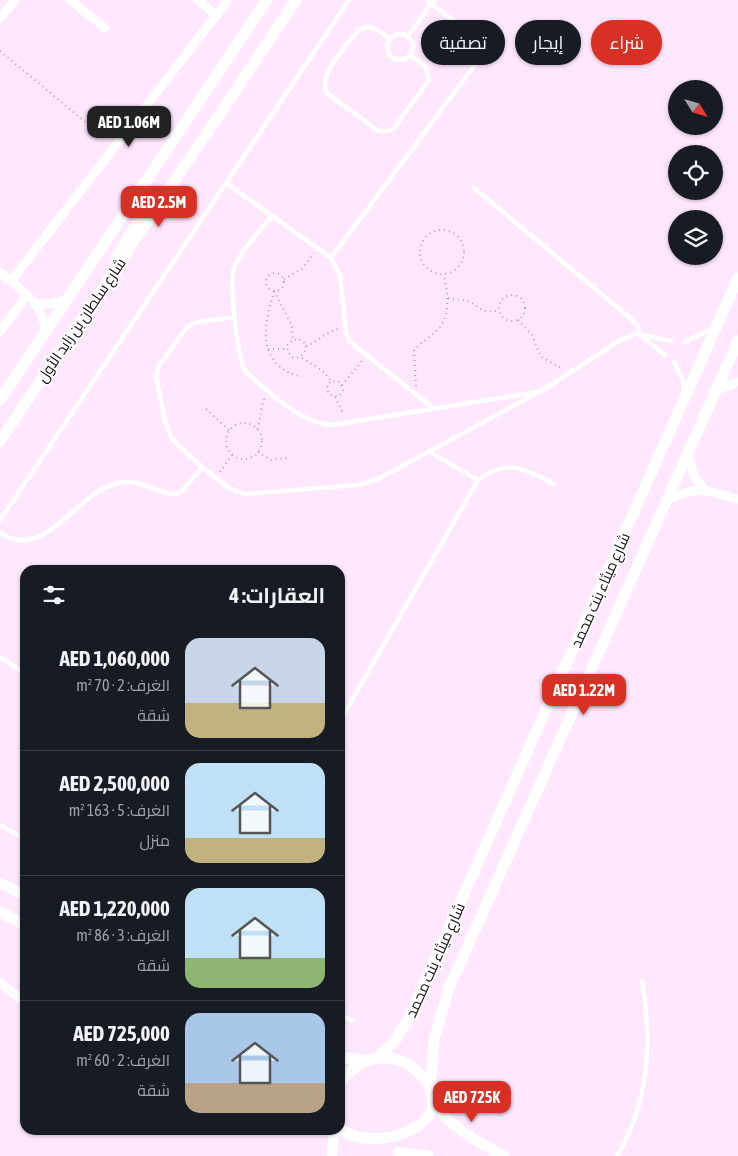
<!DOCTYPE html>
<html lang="ar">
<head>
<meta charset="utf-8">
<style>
	:root { --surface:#171b24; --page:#20242c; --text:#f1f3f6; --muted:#9ea1a6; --line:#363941; --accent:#d93025 }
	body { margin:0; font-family:"Asap Condensed",Cairo,sans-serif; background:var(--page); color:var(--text); direction:rtl; height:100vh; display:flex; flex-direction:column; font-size:19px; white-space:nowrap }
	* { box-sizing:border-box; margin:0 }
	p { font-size:16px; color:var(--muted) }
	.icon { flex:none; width:28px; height:28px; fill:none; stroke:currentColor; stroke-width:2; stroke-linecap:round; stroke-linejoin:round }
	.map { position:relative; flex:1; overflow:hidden; direction:ltr }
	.sheet { position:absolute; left:20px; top:565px; width:325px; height:570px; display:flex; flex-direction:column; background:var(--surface); border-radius:15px; box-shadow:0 1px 4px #0004; direction:rtl }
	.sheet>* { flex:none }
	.guide { position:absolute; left:360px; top:20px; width:302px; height:45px; direction:rtl; display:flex; gap:10px }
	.needle { width:32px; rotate:127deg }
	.tools { position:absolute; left:668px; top:80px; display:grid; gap:10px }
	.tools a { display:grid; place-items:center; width:55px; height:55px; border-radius:50%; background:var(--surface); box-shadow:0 1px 4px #0004; font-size:25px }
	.price { position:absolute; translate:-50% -42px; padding:0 11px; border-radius:10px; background:var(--accent); color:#fff; font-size:16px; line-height:32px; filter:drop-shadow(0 1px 2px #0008) }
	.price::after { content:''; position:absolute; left:50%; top:30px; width:15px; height:11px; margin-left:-8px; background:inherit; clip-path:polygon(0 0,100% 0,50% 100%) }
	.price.selected { background:#222; color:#fff }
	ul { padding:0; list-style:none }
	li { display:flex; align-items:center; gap:15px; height:125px; padding:0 20px }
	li+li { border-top:1px solid var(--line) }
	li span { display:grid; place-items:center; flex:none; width:140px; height:100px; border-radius:15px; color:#555 }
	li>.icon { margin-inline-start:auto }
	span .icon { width:60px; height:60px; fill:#fffc; stroke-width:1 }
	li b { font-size:21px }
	h2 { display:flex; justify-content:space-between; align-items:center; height:60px; padding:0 20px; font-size:21px }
	.pill { padding:0 18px; border-radius:22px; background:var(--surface); box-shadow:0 1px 4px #0004; font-size:18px; line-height:45px }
	.pill.selected { background:var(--accent); color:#fff }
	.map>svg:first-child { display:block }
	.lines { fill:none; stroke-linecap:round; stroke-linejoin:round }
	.path { stroke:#b5a1b3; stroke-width:2; stroke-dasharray:1 4; stroke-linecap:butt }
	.service { stroke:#fff; stroke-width:4.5 }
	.minor { stroke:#fff; stroke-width:9 }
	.secondary { stroke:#fff; stroke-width:11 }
	.labels { text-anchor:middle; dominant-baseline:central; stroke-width:4; stroke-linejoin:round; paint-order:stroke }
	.street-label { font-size:15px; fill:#160c15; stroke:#fff }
</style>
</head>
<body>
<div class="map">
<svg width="738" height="1156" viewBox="0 0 738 1156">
	<rect width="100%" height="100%" fill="#ffe7fd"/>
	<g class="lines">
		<g class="path">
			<polyline points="0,51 107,140"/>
			<circle cx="442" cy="252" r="22"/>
			<circle cx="275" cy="282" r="9"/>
			<polyline points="284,279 302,269 314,253"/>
			<polyline points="274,291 292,326 293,340 287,345 288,352 293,358 300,357 306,350 305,343 299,339 293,340"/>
			<path d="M 274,291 C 273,298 270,303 269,310 C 261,342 267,369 302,377"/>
			<circle cx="512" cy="308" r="13"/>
			<polyline points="448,298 469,301 484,311 499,311"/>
			<polyline points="518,320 532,335 541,357 563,369"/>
			<path d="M 306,346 C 318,342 326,332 338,329"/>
			<polyline points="268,349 287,349"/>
			<polyline points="302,358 323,371 331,381 340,382 343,391 339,396 332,396 328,392 327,386 331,381"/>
			<polyline points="342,385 362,361"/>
			<path d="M 416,386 L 414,351 C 419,343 427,340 434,333 C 452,318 448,296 444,275"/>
			<polyline points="335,397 344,415"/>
			<polyline points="206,409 230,431"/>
			<circle cx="244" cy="441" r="18"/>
			<path d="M 257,429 C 262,419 259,409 265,398"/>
			<polyline points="258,452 271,460 287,458"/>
			<polyline points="220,472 232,455"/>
		</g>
		<g class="service">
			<polyline points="349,0 226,183 331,258 340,275 346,333 350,342 432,407"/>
			<circle cx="400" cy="47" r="13"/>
			<polyline points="408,36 434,0"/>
			<path d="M 390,39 C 379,31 370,22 358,31 C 347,45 317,75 327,93 L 378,131 L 388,131 L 393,129 L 429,80 L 426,67 L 410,55"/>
			<polyline points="474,188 629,317 639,327 638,333 665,355"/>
			<path d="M 271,217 C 259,232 241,250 234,268 C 229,283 237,359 246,372 C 267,391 303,425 332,425 L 537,392"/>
			<polyline points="331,258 485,51 482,43 427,0"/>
			<polyline points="235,317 197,322 187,327 158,367 156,377 165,422 172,439 202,467 229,488 244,494 358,485 376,480 541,391 619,341 638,333"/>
			<polyline points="642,335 671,341"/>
			<polyline points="683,343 711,329"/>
			<polyline points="674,362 682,378 685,391"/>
			<polyline points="430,452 478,480"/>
			<polyline points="0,520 226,183"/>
			<path d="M 0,533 C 44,562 75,495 114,484 C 144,476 157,496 177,494 L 184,489 L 202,467"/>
			<polyline points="0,657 25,673"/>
			<path d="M 340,721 L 478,480 C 510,458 523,469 554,484"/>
			<polyline points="0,825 25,839"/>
			<polyline points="340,881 341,882"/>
			<polyline points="340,1014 352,1021"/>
			<path d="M 617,1156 C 649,1103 652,1040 642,981"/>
		</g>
		<g class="minor">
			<polyline points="70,0 105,28"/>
			<polyline points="198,0 217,16"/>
			<polyline points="0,18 15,0"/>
			<path d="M 0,272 C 21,290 44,303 45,332"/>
			<polyline points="11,281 228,0"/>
			<polyline points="37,304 52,304 67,299"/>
			<polyline points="0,332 26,295"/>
			<polyline points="714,391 738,382"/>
			<polyline points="688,453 694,477 705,490"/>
			<path d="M 665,501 C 697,485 705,490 738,499"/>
			<polyline points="0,983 25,1002"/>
		</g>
		<g class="secondary">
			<polyline points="116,257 151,200 150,193 142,186"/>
			<polyline points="0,400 267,0"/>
			<polyline points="0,441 296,0"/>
			<polyline points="0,883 25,896"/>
			<polyline points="0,912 25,925"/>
			<polyline points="340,1057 366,1061"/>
			<polyline points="377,1058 394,1042 407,1022 738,278"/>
			<path d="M 340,1084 C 349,1068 365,1058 383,1058 C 396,1057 409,1063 418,1072 C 470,1122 376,1156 340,1129"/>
			<polyline points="430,1092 434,1039 449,988 738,341"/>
			<path d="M 432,1101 C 451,1127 475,1141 504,1156"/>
			<polyline points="398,1153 428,1156"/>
			<polyline points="332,1156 334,1130"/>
		</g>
	</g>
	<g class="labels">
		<g class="street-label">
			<text transform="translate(81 320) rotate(-56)">شارع سلطان بن زايد الأول</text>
			<text transform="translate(600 590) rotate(-66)">شارع ميثاء بنت محمد</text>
			<text transform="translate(435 960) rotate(-66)">شارع ميثاء بنت محمد</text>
		</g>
	</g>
</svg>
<div class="tools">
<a><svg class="needle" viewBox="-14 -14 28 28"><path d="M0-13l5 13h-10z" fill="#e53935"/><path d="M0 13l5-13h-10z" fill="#9ea1a6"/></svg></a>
<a><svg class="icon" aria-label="locate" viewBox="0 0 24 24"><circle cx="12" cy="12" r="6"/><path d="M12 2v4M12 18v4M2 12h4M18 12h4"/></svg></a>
<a><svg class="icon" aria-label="layers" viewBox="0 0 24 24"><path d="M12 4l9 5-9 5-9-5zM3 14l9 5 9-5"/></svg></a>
</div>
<b class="price selected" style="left:129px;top:148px">AED 1.06M</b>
<b class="price" style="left:159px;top:228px">AED 2.5M</b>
<b class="price" style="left:584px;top:716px">AED 1.22M</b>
<b class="price" style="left:472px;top:1123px">AED 725K</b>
<div class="guide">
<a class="pill selected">شراء</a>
<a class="pill">إيجار</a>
<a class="pill">تصفية</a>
</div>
<section class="sheet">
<h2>العقارات: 4<svg class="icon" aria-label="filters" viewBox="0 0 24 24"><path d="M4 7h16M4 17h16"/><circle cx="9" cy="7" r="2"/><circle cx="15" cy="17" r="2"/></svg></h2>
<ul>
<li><span style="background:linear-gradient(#c9d6e8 65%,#c2b280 0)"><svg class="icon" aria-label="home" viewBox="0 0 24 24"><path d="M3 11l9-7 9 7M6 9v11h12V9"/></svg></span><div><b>AED 1,060,000</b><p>الغرف: 2 · 70 m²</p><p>شقة</p></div></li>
<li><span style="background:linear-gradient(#bfe0f5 75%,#c2b280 0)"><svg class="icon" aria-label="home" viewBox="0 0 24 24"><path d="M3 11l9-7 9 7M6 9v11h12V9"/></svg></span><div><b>AED 2,500,000</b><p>الغرف: 5 · 163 m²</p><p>منزل</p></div></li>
<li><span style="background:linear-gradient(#bfe0f5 70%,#8fb573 0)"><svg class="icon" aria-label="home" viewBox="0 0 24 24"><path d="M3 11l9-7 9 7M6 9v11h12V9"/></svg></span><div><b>AED 1,220,000</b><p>الغرف: 3 · 86 m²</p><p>شقة</p></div></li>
<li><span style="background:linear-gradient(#a9c7e8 70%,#b9a48a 0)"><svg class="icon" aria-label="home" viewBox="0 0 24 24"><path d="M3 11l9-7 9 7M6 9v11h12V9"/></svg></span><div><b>AED 725,000</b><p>الغرف: 2 · 60 m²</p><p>شقة</p></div></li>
</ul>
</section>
</div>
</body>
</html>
